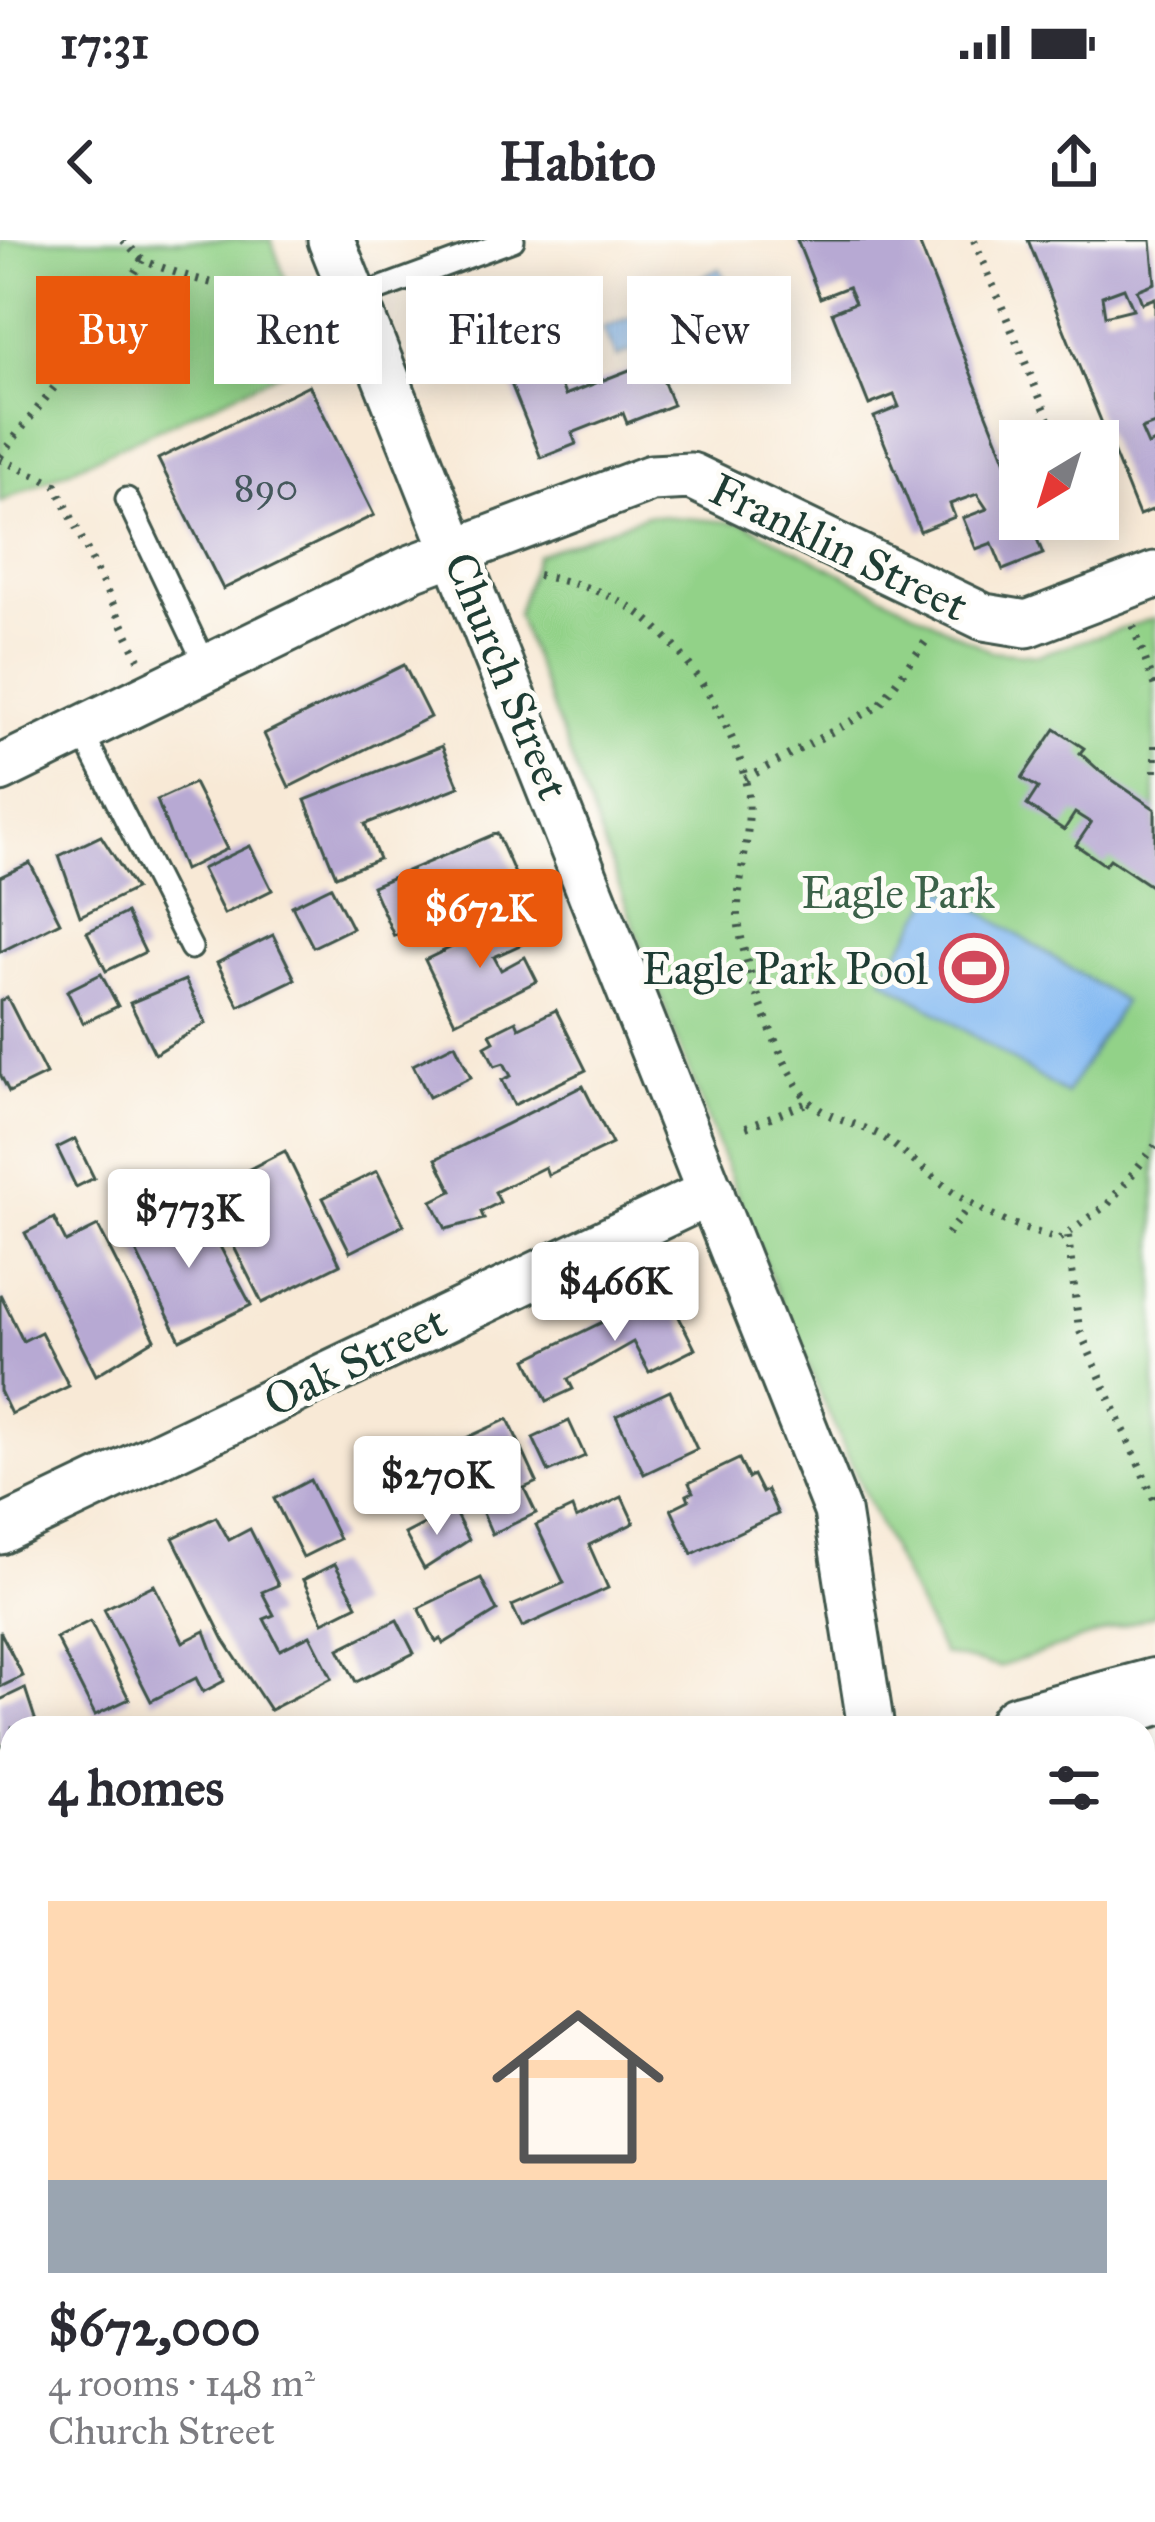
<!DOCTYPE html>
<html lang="en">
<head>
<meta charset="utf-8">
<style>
	:root { --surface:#fff; --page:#f7f7f7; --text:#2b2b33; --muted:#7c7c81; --line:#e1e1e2; --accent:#ea580c }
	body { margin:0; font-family:"IM FELL Great Primer",serif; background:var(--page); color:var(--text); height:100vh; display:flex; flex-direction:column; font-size:45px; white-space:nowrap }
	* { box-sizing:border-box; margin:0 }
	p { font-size:39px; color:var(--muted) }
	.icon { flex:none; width:66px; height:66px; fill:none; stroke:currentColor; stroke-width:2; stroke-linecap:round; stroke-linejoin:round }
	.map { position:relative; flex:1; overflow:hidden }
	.side { position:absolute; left:0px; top:1476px; width:1155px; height:807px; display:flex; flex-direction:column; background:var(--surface); border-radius:36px 36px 0 0; box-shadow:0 6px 30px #0003 }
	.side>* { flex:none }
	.hud { position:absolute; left:36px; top:36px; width:1083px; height:108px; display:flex; gap:24px }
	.needle { width:78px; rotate:218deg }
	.controls { position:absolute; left:999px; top:180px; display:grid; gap:24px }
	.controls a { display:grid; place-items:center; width:120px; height:120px; border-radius:0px; background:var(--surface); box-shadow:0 6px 30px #0003; font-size:60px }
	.price { position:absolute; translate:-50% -102px; padding:0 27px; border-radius:12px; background:#fff; color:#222; font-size:39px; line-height:78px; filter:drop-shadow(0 3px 6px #0008) }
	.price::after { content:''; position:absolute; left:50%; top:72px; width:36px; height:27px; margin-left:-18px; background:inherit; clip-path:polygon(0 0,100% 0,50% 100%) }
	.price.current { background:var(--accent); color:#fff }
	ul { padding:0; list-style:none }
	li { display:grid; align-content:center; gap:24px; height:636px; padding:0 48px }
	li+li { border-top:3px solid var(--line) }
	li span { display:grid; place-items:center; height:372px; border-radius:0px; color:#555 }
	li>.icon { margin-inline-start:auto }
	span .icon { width:216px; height:216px; fill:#fffc; stroke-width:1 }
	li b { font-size:51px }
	h2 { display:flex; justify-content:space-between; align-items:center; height:144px; padding:0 48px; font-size:51px }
	.tag { padding:0 42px; border-radius:0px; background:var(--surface); box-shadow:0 6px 30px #0003; font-size:42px; line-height:108px }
	.tag.current { background:var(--accent); color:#fff }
	.status { display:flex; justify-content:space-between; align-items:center; height:84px; padding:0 60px; background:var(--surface); direction:ltr }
	.status svg { height:33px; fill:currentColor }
	header { display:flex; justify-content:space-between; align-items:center; height:156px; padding:0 48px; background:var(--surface); font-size:54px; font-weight:700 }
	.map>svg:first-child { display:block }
	.green { fill:#92d288; stroke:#58885e; stroke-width:3 }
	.water { fill:#83b9f2; stroke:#517b93; stroke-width:3 }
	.building { fill:#b7a9d3; fill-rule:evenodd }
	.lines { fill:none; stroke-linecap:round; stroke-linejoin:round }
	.service-casing { stroke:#40574c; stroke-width:27 }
	.minor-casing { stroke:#40574c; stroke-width:51 }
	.primary-casing { stroke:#40574c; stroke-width:72 }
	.path { stroke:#40574c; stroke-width:8; stroke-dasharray:3 9; stroke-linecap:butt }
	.service { stroke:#fff; stroke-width:21 }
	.minor { stroke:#fff; stroke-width:45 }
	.primary { stroke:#fff; stroke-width:66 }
	.labels { text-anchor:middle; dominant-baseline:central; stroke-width:10; stroke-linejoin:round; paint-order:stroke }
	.number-label { font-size:39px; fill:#45585c }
	.street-label { font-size:45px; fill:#1f3d34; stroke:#fdfcf7 }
	.park-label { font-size:45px; fill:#3c6249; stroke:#fdfcf7 }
	.poi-label { font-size:45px; fill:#1f3d34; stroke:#fdfcf7; text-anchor:end }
</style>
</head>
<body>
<div class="status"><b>17:31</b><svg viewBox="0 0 49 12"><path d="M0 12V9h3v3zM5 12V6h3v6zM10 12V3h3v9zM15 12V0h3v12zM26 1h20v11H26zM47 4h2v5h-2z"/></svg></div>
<header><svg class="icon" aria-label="back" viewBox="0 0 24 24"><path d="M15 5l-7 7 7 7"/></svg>Habito<svg class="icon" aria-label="share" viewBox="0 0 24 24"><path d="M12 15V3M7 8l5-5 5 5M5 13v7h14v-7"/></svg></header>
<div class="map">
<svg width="1155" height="2282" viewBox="0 0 1155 2282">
	<rect width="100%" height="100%" fill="#fdfcf7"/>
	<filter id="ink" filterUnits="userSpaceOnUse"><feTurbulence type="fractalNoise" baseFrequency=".00833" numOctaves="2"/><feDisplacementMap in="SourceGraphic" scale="24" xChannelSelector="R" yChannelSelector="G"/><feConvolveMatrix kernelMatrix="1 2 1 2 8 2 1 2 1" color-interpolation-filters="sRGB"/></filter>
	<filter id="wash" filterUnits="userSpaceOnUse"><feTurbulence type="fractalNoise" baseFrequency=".004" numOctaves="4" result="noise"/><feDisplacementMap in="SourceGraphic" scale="48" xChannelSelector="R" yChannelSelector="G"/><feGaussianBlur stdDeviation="2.7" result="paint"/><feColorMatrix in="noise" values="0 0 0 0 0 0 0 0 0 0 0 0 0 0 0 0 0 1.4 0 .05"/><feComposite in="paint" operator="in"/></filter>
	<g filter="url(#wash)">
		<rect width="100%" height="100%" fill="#f8e9d6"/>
		<g class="green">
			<polygon points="0,0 271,0 314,117 0,262"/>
			<path d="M 647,275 L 744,283 L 990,411 L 1038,415 L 1155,378 L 1155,1375 L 999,1427 L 943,1414 C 772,1082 651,724 517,375 L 537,315 Z"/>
		</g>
		<g class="water">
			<polygon points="720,29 740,72 727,77 740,114 716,124 708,112 690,111 669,96 617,117 603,88 689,55 684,45"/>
			<polygon points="940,646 1124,762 1066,854 882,738"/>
		</g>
		<g id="blocks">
			<g class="building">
				<polygon points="797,0 918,0 1020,257 1020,279 1029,279 1043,314 1003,330 992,303 976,309 963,278 987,269 977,254 950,264 955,277 920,291 874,177 899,167 894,155 869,165 832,72 855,63 848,47 820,58"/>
				<path d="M 1028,0 L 1151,0 L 1155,43 L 1137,50 L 1142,63 L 1155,58 L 1155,184 L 1141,189 L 1148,205 L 1155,202 L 1155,269 L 1139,275 ZM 1124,48 L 1133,69 L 1105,76 L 1102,56 Z"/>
				<polygon points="522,47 565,155 655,120 673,165 627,183 623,173 572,193 576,204 541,218 499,114 478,115 467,95 482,76 505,80 496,57"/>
				<polygon points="309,145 374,275 223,349 158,219"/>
				<polygon points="404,425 430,477 289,547 264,494"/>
				<polygon points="1055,489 1084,508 1080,513 1101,532 1155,569 1155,649 1110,619 1105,625 1076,605 1091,583 1075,573 1064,590 1027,565 1038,548 1022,538"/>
				<polygon points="442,506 459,547 365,584 379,619 336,636 305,560"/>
				<polygon points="194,543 227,609 184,630 157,560"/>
				<polygon points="497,593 522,650 447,683 443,674 394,696 372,646"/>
				<polygon points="101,596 135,649 80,676 59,616"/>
				<polygon points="250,606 272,650 224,674 202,629"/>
				<polygon points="30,623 60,682 0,712 0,637"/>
				<polygon points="331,647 352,688 313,707 292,666"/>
				<polygon points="126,673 145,712 106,731 87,692"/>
				<polygon points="510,679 522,704 494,717 501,730 525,717 537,741 455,782 425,720"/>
				<polygon points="273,695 295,739 239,766 217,723"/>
				<polygon points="101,734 118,766 83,783 67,751"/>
				<polygon points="185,740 206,783 155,814 130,763"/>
				<polygon points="7,757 46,834 9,852 0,834 0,761"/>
				<polygon points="556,770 586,830 514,865 502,840 511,836 504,823 495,826 485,806 494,801 490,794 516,781 519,788"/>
				<polygon points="455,804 471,837 429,857 413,825"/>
				<polygon points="583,846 612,904 548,935 545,927 495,952 500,962 481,972 484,979 446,989 432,961 452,951 436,919"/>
				<polygon points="75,899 94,938 76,947 57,908"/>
				<polygon points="285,911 340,1024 262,1063 206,951"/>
				<polygon points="377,931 404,985 350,1012 323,958"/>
				<polygon points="196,961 251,1065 180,1100 128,995"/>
				<polygon points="54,978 66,1002 98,986 155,1099 96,1135 25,993"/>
				<polygon points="666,1051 695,1109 649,1132 633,1102 568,1139 573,1149 547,1161 527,1119"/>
				<polygon points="0,1054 23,1101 41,1092 69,1146 11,1174 0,1151"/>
				<polygon points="670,1151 697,1209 644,1234 616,1176"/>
				<polygon points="508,1179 537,1242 524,1248 536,1273 492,1294 453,1204"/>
				<polygon points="569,1181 585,1216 549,1232 533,1198"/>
				<polygon points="739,1219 748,1238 753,1235 762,1253 767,1250 778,1274 692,1314 671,1269 689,1260 687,1255 693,1252 689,1243"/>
				<polygon points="310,1240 339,1299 303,1317 274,1259"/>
				<polygon points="622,1257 634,1283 589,1305 608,1348 522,1387 512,1366 564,1343 536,1285 572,1268 576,1279"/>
				<polygon points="453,1269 469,1300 424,1329 405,1294"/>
				<polygon points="216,1277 229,1300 250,1289 278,1345 262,1352 274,1375 264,1379 280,1410 310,1395 332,1438 270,1470 224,1400 173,1298"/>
				<polygon points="335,1324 357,1365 323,1382 303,1340"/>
				<polygon points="481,1338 497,1371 443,1404 441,1399 436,1402 419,1368"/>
				<polygon points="154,1345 183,1402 205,1391 224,1441 203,1452 196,1438 151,1461 104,1369"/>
				<polygon points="397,1380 414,1413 356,1442 339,1409"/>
				<polygon points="90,1381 129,1459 95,1475 56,1398"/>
				<polygon points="0,1391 23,1436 0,1447"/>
				<polygon points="25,1448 38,1488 12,1488 12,1501 0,1507 0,1460"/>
				<polygon points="0,1697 12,1720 12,1750 0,1756"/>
				<polygon points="1155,1859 1155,1907 1149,1910 1143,1897 1143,1864"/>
				<polygon points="1143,2005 1155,2028 1155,2058 1143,2064"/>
				<polygon points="1143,2078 1155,2101 1155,2125 1143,2131"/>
				<polygon points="168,2271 230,2271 207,2282 145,2282"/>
				<polygon points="276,2271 307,2271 312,2282 281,2282"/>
				<polygon points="476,2271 549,2271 527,2282 482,2282"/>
				<polygon points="641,2271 721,2271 726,2282 647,2282"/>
				<polygon points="754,2271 832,2271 835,2276 823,2282 759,2282"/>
			</g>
		</g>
	</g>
	<g filter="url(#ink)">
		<use href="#blocks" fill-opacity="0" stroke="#40574c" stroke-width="3"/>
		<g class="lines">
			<g class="service-casing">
				<g id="service">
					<polyline points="355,58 513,0"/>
					<polyline points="127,259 207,428"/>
					<polyline points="81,490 191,708"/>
				</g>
			</g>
			<g class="minor-casing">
				<g id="minor">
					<polyline points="331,0 837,1271 871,1488"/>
					<polyline points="0,529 412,328 651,238 691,236 984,377 1027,384 1155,335"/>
					<polyline points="0,1291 711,952"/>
					<polyline points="0,2159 12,2184"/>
					<polyline points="1143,2219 1155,2213"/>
					<polyline points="54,2271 60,2282"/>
					<polyline points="1120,2271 1125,2282"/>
					<polyline points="1014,2282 1036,2271"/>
				</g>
			</g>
			<g class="primary-casing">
				<g id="primary">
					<polyline points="1021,1488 1155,1452"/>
					<polyline points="1143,1554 1155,1551"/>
					<polyline points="0,1903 12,1898"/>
					<polyline points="0,2013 12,2007"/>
				</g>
			</g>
			<g class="path">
				<polyline points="123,0 142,20"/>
				<polyline points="974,0 1058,201"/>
				<path d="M 0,216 L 105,83 L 142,20 C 193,40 253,60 306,43"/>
				<polyline points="0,219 56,245 139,419"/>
				<polyline points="1090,279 1104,311"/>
				<path d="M 538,335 C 572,342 610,352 639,373 C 689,410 742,496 748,557 C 752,595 737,636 738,675 C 739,715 781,830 808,860 C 828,882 866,883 889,901 C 954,953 977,977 1059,999 L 1108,964 L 1155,906"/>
				<polyline points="1133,386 1155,447"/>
				<polyline points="1155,505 1155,532"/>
				<polyline points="745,539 879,466 926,401"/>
				<polyline points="746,887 809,862"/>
				<polyline points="947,994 970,966"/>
				<polyline points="1068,996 1079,1089 1155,1261"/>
			</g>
			<use href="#service" class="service"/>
			<use href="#minor" class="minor"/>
			<use href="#primary" class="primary"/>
		</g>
	</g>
	<defs>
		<g id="stadium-ring" transform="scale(3.45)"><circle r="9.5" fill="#fdfcf7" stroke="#d1495b" stroke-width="1.5"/><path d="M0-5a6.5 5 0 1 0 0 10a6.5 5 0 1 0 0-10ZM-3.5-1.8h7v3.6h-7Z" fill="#d1495b"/></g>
	</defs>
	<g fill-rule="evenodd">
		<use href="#stadium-ring" x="974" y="728"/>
	</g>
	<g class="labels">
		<g class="number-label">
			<text x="266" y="247">890</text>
		</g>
		<g class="street-label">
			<text transform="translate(839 307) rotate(26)">Franklin Street</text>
			<text transform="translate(507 436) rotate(68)">Church Street</text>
			<text transform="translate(355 1121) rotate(-26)">Oak Street</text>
		</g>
		<g class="park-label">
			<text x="898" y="652">Eagle Park</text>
		</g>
		<g class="poi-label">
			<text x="928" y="728">Eagle Park Pool</text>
		</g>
	</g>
</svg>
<div class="controls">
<a><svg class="needle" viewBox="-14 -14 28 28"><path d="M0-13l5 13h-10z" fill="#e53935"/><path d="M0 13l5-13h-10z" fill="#7c7c81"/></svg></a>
</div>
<b class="price current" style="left:480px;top:731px">$672K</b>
<b class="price" style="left:189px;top:1031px">$773K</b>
<b class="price" style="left:615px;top:1104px">$466K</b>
<b class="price" style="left:437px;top:1298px">$270K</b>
<div class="hud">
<a class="tag current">Buy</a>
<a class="tag">Rent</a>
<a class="tag">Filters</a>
<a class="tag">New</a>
</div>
<section class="side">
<h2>4 homes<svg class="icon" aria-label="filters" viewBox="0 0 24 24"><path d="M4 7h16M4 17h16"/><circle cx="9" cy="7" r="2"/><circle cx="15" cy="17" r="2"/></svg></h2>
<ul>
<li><span style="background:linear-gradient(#ffd9b3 75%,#9aa5b1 0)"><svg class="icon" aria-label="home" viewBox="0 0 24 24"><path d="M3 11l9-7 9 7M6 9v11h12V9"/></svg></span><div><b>$672,000</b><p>4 rooms · 148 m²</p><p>Church Street</p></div></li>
</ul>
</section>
</div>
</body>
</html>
